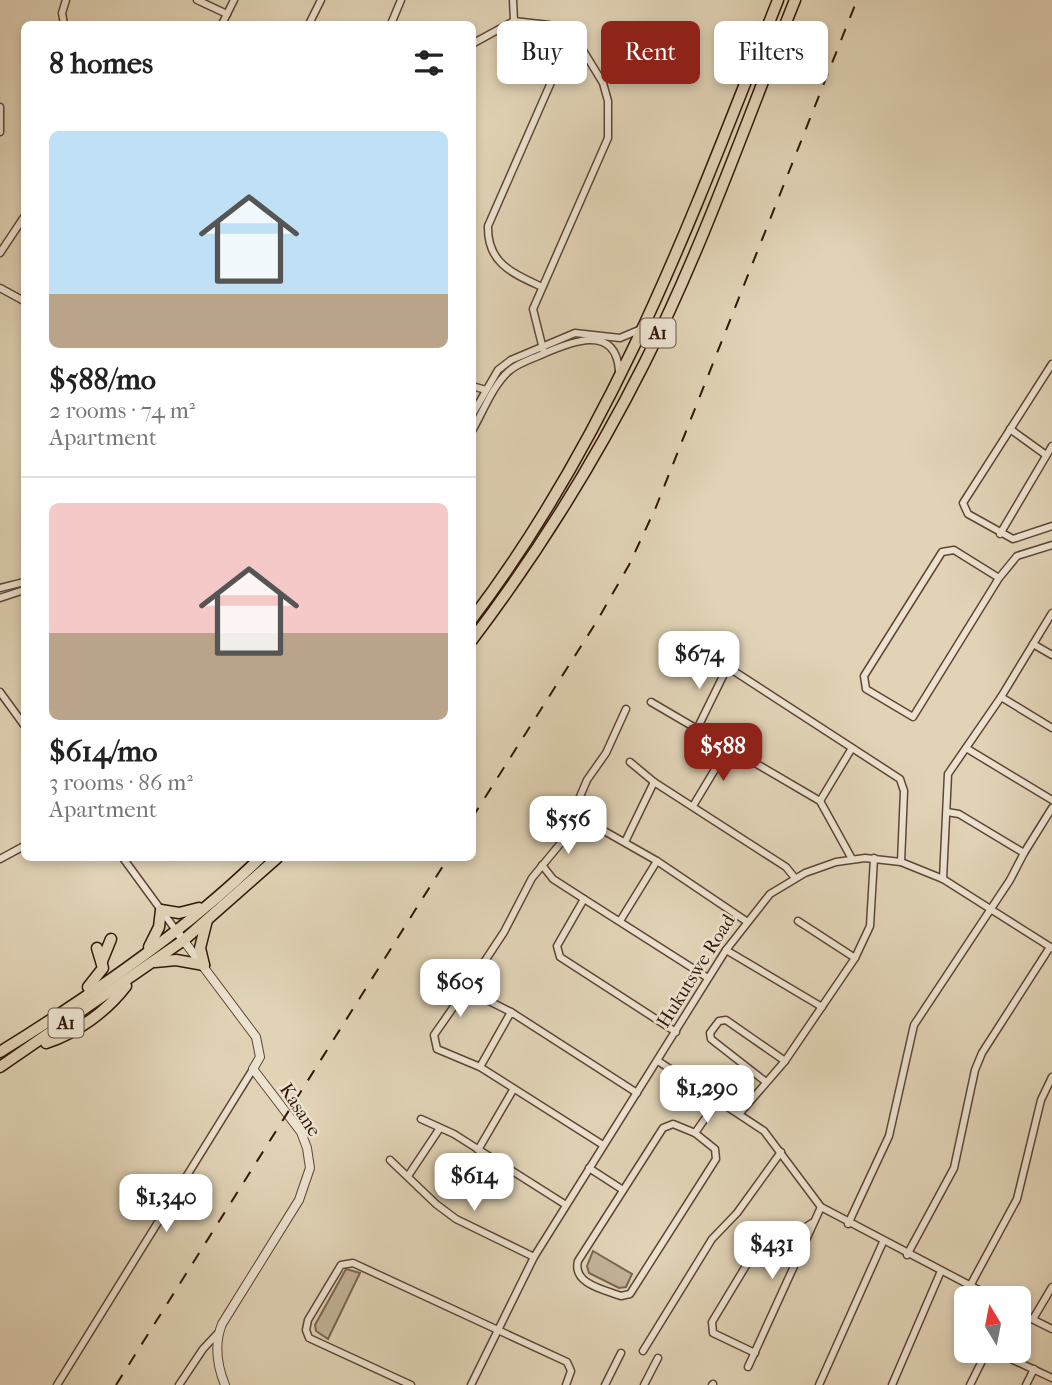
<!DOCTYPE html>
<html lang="en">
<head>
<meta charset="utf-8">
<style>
	:root { --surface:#fff; --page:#f6f6f6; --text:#222; --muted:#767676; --line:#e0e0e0; --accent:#8f2418 }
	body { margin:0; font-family:"IM FELL French Canon",serif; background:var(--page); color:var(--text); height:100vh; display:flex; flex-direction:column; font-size:26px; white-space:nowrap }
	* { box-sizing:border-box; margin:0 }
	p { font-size:23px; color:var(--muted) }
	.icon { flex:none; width:38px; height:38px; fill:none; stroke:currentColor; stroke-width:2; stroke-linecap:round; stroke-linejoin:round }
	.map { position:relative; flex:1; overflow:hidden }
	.side { position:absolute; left:21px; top:21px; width:455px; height:840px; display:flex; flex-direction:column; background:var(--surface); border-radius:10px; box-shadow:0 4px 10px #0003 }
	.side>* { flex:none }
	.top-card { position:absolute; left:497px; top:21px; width:450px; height:63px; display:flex; gap:14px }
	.needle { width:46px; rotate:350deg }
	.buttons { position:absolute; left:954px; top:1286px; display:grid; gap:14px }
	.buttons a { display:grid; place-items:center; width:77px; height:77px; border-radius:10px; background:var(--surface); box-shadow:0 4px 10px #0003; font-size:35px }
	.price { position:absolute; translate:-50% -60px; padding:0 16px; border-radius:14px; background:#fff; color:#222; font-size:23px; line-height:46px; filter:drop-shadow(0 2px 4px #0008) }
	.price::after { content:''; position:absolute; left:50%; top:42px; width:21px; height:16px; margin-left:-10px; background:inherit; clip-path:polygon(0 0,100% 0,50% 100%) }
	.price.current { background:var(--accent); color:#fff }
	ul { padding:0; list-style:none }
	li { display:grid; align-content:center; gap:14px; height:371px; padding:0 28px }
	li+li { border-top:2px solid var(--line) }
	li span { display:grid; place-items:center; height:217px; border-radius:10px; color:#555 }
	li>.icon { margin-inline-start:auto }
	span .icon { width:126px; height:126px; fill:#fffc; stroke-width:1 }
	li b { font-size:30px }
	h2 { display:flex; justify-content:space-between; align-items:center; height:84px; padding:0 28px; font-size:30px }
	.pill { padding:0 24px; border-radius:10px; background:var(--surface); box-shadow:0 4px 10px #0003; font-size:24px; line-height:63px }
	.pill.current { background:var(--accent); color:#fff }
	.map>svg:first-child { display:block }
	.green { fill:#c3b399; stroke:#7a6551; stroke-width:2 }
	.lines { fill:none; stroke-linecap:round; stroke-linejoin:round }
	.minor-casing { stroke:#5e4634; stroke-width:9 }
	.tertiary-casing { stroke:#5e4634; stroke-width:10 }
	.trunk-casing { stroke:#321709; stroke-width:13 }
	.minor { stroke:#ece2d0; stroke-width:6 }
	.tertiary { stroke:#ece2d0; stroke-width:8 }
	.trunk { stroke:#e1d3b6; stroke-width:10 }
	.rail { stroke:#321709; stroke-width:2; stroke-dasharray:12 12; stroke-linecap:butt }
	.labels { text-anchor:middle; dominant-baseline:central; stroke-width:5; stroke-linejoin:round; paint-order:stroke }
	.shield { fill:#ece2d0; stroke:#6a5445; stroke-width:2 }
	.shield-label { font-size:18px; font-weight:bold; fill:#321709 }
	.street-label { font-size:19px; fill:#321709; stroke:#ece2d0 }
</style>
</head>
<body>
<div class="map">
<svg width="1052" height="1385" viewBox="0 0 1052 1385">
	<rect width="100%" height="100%" fill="#e1d3b6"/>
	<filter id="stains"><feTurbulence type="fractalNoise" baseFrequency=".00286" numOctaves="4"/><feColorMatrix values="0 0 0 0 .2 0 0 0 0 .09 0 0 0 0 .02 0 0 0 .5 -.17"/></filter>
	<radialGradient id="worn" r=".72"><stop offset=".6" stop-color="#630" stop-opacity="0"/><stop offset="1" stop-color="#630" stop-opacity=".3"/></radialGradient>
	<g class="green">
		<polygon points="593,1251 632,1274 626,1287 619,1288 589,1273 587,1266"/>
		<polygon points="346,1269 360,1273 328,1339 316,1331 315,1325"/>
	</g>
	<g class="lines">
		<g class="minor-casing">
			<g id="minor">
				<polyline points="197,0 227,14"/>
				<polyline points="513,0 514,21"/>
				<polyline points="64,24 62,13 66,0"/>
				<polyline points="222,24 234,0"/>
				<polyline points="309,24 321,0"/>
				<polyline points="391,24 401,0"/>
				<polyline points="472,44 514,21 549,25 581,47 603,83 608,101 608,138 533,309 544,353"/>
				<polyline points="0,107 0,132"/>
				<polyline points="0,253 24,217"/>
				<path d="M 542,287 C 512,273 487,263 488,226 L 556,71 L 581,47"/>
				<polyline points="0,288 24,301"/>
				<polyline points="1052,364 963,503 968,514 1013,539 1052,526"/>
				<polyline points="472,386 486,390"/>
				<polyline points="472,415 498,370 511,360 575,333 620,338 639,330"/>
				<polyline points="1010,429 1046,455"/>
				<path d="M 472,431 C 483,412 493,385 509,371 C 518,363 532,359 543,354 C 570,342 616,323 619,371"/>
				<polyline points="1000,534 1052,446"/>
				<polyline points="999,578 954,550 942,552 864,676 866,689 913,717 999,578 1017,556 1052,545"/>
				<polyline points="0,588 24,582"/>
				<polyline points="0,598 24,590"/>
				<polyline points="1033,644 1052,655"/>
				<polyline points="703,651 900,779 904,791 901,862"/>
				<polyline points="0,692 24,725"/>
				<polyline points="1001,697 1052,728"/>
				<polyline points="651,702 820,801 852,859"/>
				<polyline points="698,727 727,668"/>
				<polyline points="966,748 1052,800"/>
				<polyline points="630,762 654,782 786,867 795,878"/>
				<polyline points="820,801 852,748"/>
				<polyline points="693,806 729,746"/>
				<polyline points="947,812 959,814 1024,853 1052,808"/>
				<polyline points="592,824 657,861 746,921"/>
				<polyline points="625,842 654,782"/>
				<polyline points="123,858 175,929"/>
				<polyline points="0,859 24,846"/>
				<polyline points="542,865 553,879 584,899"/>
				<polyline points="943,879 948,774 1001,697 1052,613"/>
				<polyline points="620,921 657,861"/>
				<polyline points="798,921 855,958"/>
				<polyline points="726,950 822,1007"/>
				<polyline points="471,982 504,932 532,878 560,844 587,780 606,753 626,709"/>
				<polyline points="676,1032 560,957 557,946 584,899 708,978"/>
				<polyline points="658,1061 764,1131 821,1207 994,1298"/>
				<polyline points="480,1067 437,1049 434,1035 471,982 480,986 489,1001 511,1012"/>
				<polyline points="766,1082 711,1039 710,1033 719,1021 726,1020 785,1061"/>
				<polyline points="740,1113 785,1061 855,958 870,926 874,858"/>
				<polyline points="421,1119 454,1134 566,1205"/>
				<path d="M 673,1124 L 695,1133 L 715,1149 L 716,1159 L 630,1294 L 621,1296 C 605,1290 572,1284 578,1261 L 663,1128 Z"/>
				<polyline points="695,1133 718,1100"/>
				<polyline points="603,1145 480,1067 511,1012 637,1093"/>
				<polyline points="478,1150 513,1090"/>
				<polyline points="390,1160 436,1204 456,1219 534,1257"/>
				<polyline points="589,1168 623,1190"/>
				<polyline points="408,1176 440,1128"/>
				<polyline points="848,1224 889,1136 914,1025 1010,880 1024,853"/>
				<polyline points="907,1255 954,1168 975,1070 982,1053 1050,947"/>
				<polyline points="970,1286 1017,1199 1041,1100 1052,1077"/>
				<polyline points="1018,1312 1052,1329"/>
				<polyline points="1033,1319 1052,1287"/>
				<polyline points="643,1351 712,1239 737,1213 781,1152"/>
				<polyline points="994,1351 1052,1378"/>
				<polyline points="755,1353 713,1333 712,1322 747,1264 812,1223"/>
				<polyline points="748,1367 821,1207"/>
				<polyline points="57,1385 253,1069"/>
				<polyline points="179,1385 203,1349 218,1333"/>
				<polyline points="411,1385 309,1338 306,1330 308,1320 341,1265 353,1263 567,1362 571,1371 566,1385"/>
				<polyline points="471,1385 534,1257 726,950 770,894 805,873 836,862 865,858 901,862 943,879 1052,948"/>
				<polyline points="605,1385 621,1353"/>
				<polyline points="644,1385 658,1358"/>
				<polyline points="712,1385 713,1384"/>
				<polyline points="819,1385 883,1242"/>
				<polyline points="892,1385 941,1271"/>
				<polyline points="970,1385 987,1351"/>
				<polyline points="1026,1385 1034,1369"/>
			</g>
		</g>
		<g class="tertiary-casing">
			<path id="tertiary" d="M 175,929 L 256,1037 L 260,1057 L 253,1069 L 301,1132 L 307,1148 L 310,1168 L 299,1200 L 222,1324 C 214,1344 217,1365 225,1385"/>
		</g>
		<g class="trunk-casing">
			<g id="trunk">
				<path d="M 472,619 C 615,430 692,217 778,0"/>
				<path d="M 472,640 C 538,553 595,461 644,364 C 703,247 746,122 795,0"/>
				<polyline points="149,947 159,927 161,910 179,913 199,908"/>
				<polyline points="102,961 111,939"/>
				<polyline points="155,962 176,960 204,965"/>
				<polyline points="204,965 200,948 207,920"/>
				<polyline points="88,987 103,968 97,948"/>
				<path d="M 46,1043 C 77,1033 107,1011 126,986"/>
				<path d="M 0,1052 C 87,998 187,930 260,858"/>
				<polyline points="0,1067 184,940 277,858"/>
			</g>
		</g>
		<use href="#minor" class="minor"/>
		<use href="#tertiary" class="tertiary"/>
		<use href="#trunk" class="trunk"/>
		<g class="rail">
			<polyline points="472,818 597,621 629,565 656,507 857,0"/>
			<polyline points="116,1385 448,858"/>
		</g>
	</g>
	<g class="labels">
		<g class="shield">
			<rect x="640.5" y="318.5" width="35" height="29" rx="5"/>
			<rect x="48.5" y="1008.5" width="35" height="29" rx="5"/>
		</g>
		<g class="shield-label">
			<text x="658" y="333">A1</text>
			<text x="66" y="1023">A1</text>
		</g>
		<g class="street-label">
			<text transform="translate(696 971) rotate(-58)">Hukutswe Road</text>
			<text transform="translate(300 1110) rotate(57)">Kasane</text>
		</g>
	</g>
	<rect width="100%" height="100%" filter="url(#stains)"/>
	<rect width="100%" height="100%" fill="url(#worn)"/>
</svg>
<div class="buttons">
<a><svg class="needle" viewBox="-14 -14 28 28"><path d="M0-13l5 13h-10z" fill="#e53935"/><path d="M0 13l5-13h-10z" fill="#767676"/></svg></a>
</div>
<b class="price" style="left:699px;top:691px">$674</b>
<b class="price current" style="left:723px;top:783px">$588</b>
<b class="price" style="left:568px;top:856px">$556</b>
<b class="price" style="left:460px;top:1019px">$605</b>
<b class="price" style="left:707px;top:1125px">$1,290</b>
<b class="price" style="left:474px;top:1213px">$614</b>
<b class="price" style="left:166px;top:1234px">$1,340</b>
<b class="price" style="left:772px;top:1281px">$431</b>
<div class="top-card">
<a class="pill">Buy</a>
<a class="pill current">Rent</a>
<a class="pill">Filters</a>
</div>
<section class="side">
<h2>8 homes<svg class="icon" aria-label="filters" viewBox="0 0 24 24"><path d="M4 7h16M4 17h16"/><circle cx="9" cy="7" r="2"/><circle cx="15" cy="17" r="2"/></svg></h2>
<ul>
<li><span style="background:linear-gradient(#bfe0f5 75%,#b9a48a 0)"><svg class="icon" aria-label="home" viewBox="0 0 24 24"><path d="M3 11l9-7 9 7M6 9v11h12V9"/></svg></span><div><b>$588/mo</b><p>2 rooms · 74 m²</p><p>Apartment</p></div></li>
<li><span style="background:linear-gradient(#f6c9c9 60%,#b9a48a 0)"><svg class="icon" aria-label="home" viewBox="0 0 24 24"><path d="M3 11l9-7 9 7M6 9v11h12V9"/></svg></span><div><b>$614/mo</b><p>3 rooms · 86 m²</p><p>Apartment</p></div></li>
</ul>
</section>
</div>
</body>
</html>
